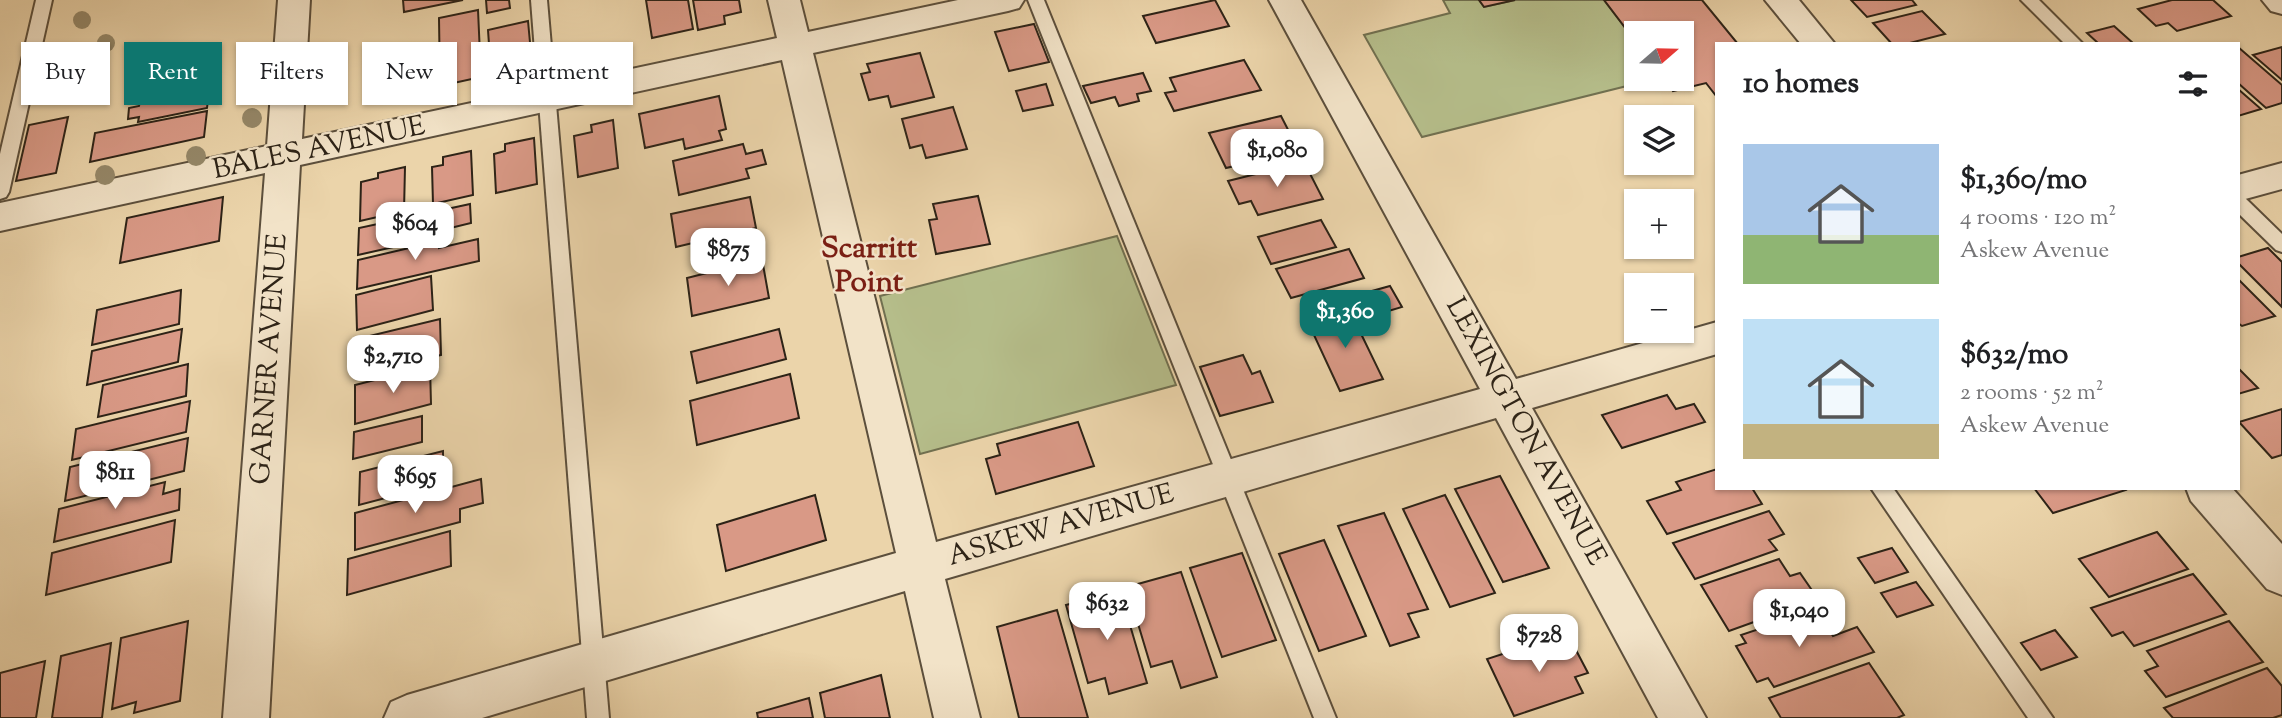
<!DOCTYPE html>
<html lang="en">
<head>
<meta charset="utf-8">
<style>
	:root { --surface:#fff; --page:#f6f6f6; --text:#202124; --muted:#757577; --accent:#0f766e }
	body { margin:0; font-family:"Sorts Mill Goudy",serif; background:var(--page); color:var(--text); height:100vh; display:flex; flex-direction:column; font-size:26px; white-space:nowrap }
	* { box-sizing:border-box; margin:0 }
	p { font-size:23px; color:var(--muted) }
	.icon { flex:none; width:38px; height:38px; fill:none; stroke:currentColor; stroke-width:2; stroke-linecap:round; stroke-linejoin:round }
	.map { position:relative; flex:1; overflow:hidden }
	.drawer { position:absolute; left:1715px; top:42px; width:525px; height:448px; display:flex; flex-direction:column; background:var(--surface); border-radius:0px; box-shadow:0 2px 5px #0004 }
	.drawer>* { flex:none }
	.hud { position:absolute; left:21px; top:42px; width:665px; height:63px; display:flex; gap:14px }
	.needle { width:46px; rotate:70deg }
	.tools { position:absolute; left:1624px; top:21px; display:grid; gap:14px }
	.tools a { display:grid; place-items:center; width:70px; height:70px; border-radius:0px; background:var(--surface); box-shadow:0 2px 5px #0004; font-size:35px }
	.price { position:absolute; translate:-50% -60px; padding:0 16px; border-radius:14px; background:#fff; color:#222; font-size:23px; line-height:46px; filter:drop-shadow(0 2px 4px #0008) }
	.price::after { content:''; position:absolute; left:50%; top:42px; width:21px; height:16px; margin-left:-10px; background:inherit; clip-path:polygon(0 0,100% 0,50% 100%) }
	.price.on { background:var(--accent); color:#fff }
	ul { padding:0; list-style:none }
	li { display:flex; align-items:center; gap:21px; height:175px; padding:0 28px }
	li span { display:grid; place-items:center; flex:none; width:196px; height:140px; border-radius:0px; color:#555 }
	li>.icon { margin-inline-start:auto }
	span .icon { width:84px; height:84px; fill:#fffc; stroke-width:1 }
	li b { font-size:30px }
	h2 { display:flex; justify-content:space-between; align-items:center; height:84px; padding:0 28px; font-size:30px }
	.pill { padding:0 24px; border-radius:0px; background:var(--surface); box-shadow:0 2px 5px #0004; font-size:24px; line-height:63px }
	.pill.on { background:var(--accent); color:#fff }
	.map>svg:first-child { display:block }
	.green { fill:#b5bd8a; stroke:#717050; stroke-width:2 }
	.building { fill:#d99986; stroke:#2d2317; stroke-width:2 }
	.lines { fill:none; stroke-linecap:round; stroke-linejoin:round }
	.lane-casing { stroke:#5c4f3c; stroke-width:4 }
	.street-casing { stroke:#5c4f3c; stroke-width:4 }
	.lane { fill:#f2e3c8; fill-rule:evenodd }
	.street { fill:#f2e3c8; fill-rule:evenodd }
	.tree { fill:#958869 }
	.labels { text-anchor:middle; dominant-baseline:central; stroke-width:5; stroke-linejoin:round; paint-order:stroke }
	.street-label { font-size:28px; fill:#2d2317; stroke:#f2e3c8 }
	.neighbourhood-label { font-size:30px; font-weight:bold; fill:#7a1f14; stroke:#f2e3c8 }
</style>
</head>
<body>
<div class="map">
<svg width="2282" height="718" viewBox="0 0 2282 718">
	<rect width="100%" height="100%" fill="#ebd4aa"/>
	<filter id="stains"><feTurbulence type="fractalNoise" baseFrequency=".00286" numOctaves="4"/><feColorMatrix values="0 0 0 0 .2 0 0 0 0 .09 0 0 0 0 .02 0 0 0 .5 -.17"/></filter>
	<radialGradient id="worn" r=".72"><stop offset=".6" stop-color="#630" stop-opacity="0"/><stop offset="1" stop-color="#630" stop-opacity=".3"/></radialGradient>
	<g class="green">
		<polygon points="1443,0 1479,0 1484,7 1515,0 1604,0 1636,42 1636,79 1655,79 1422,137 1364,35 1450,13"/>
		<polygon points="1117,236 1176,385 920,454 880,296"/>
	</g>
	<g class="building">
		<polygon points="403,0 463,0 404,12"/>
		<polygon points="486,0 509,0 510,8 487,13"/>
		<polygon points="646,0 688,0 693,29 652,38"/>
		<polygon points="693,0 739,0 741,12 724,16 725,24 698,30"/>
		<polygon points="1215,0 1229,26 1156,43 1143,16"/>
		<polygon points="1479,0 1515,0 1484,7"/>
		<polygon points="1604,0 1702,0 1738,44 1717,44 1717,97 1706,83 1673,91 1664,79 1682,79 1682,33 1636,33 1636,42"/>
		<polygon points="1851,0 1912,0 1916,5 1867,17"/>
		<polygon points="2172,0 2213,0 2231,16 2177,31 2168,23 2156,26 2138,9"/>
		<polygon points="478,10 481,77 440,86 439,18"/>
		<polygon points="1922,11 1945,34 1906,44 1892,44 1873,23"/>
		<polygon points="528,21 532,64 491,73 488,30"/>
		<polygon points="1034,24 1049,62 1009,71 995,32"/>
		<polygon points="2114,26 2134,44 2099,44 2087,33"/>
		<polygon points="2238,47 2282,85 2282,103 2266,108 2238,83"/>
		<polygon points="2282,47 2282,80 2253,55"/>
		<polygon points="920,53 934,97 891,107 888,96 869,100 861,74 870,72 867,64"/>
		<polygon points="212,55 210,80 140,94 144,70"/>
		<polygon points="1244,60 1261,90 1174,111 1165,93 1176,91 1170,78"/>
		<polygon points="1143,73 1151,91 1137,94 1139,101 1119,106 1115,97 1091,103 1083,86"/>
		<polygon points="210,84 207,108 138,122 139,117 128,119 129,108 139,106 141,98"/>
		<polygon points="1046,84 1053,105 1023,111 1016,91"/>
		<polygon points="2238,89 2261,109 2238,116"/>
		<polygon points="719,96 726,129 719,131 722,140 685,149 683,139 645,148 639,114"/>
		<polygon points="953,107 967,149 926,158 922,145 910,148 902,119"/>
		<polygon points="207,111 204,137 90,162 95,133"/>
		<polygon points="1281,116 1299,151 1226,168 1209,133"/>
		<polygon points="68,117 56,173 16,181 29,125"/>
		<polygon points="613,120 618,168 578,177 574,136 592,132 591,125"/>
		<polygon points="534,138 537,184 496,193 494,154 505,151 505,144"/>
		<polygon points="743,144 746,154 762,150 766,164 746,169 749,178 679,195 673,161"/>
		<polygon points="471,151 473,195 433,204 432,167 443,165 443,157"/>
		<polygon points="1304,162 1323,199 1258,215 1251,201 1239,204 1228,181"/>
		<polygon points="405,167 404,211 360,221 361,182 378,178 378,173"/>
		<polygon points="978,196 990,244 936,254 929,220 937,219 933,204"/>
		<polygon points="223,197 219,241 120,263 127,218"/>
		<polygon points="750,197 756,228 676,247 671,214"/>
		<polygon points="470,204 471,223 438,231 438,237 358,255 359,228"/>
		<polygon points="1321,220 1336,247 1271,264 1258,237"/>
		<polygon points="478,239 479,261 357,289 358,260 439,241 439,248"/>
		<polygon points="2268,248 2282,262 2282,307 2238,263 2238,257"/>
		<polygon points="1349,249 1364,278 1291,298 1276,269"/>
		<polygon points="762,259 769,298 692,316 687,278"/>
		<polygon points="431,276 433,310 357,330 356,295"/>
		<polygon points="2238,279 2275,316 2242,326 2238,323"/>
		<polygon points="1390,286 1402,307 1365,318 1354,296"/>
		<polygon points="181,290 179,324 92,345 97,310"/>
		<polygon points="1349,309 1383,379 1340,391 1307,320"/>
		<polygon points="440,319 441,355 357,376 357,339"/>
		<polygon points="182,329 178,362 87,385 92,351"/>
		<polygon points="779,329 786,359 697,383 691,352"/>
		<polygon points="1243,355 1252,374 1260,371 1273,402 1220,416 1200,367"/>
		<polygon points="188,364 186,396 98,417 103,385"/>
		<polygon points="430,366 431,404 355,424 355,385"/>
		<polygon points="2238,368 2258,388 2238,394"/>
		<polygon points="790,374 799,418 697,445 690,401"/>
		<polygon points="1667,395 1676,409 1694,404 1705,422 1622,448 1602,415"/>
		<polygon points="190,401 186,432 72,460 76,429"/>
		<polygon points="2282,409 2282,455 2272,458 2239,422"/>
		<polygon points="422,416 422,442 353,459 354,432"/>
		<polygon points="1078,422 1094,466 996,494 986,459 1000,455 997,444"/>
		<polygon points="188,438 184,471 65,501 70,467"/>
		<polygon points="443,451 443,483 359,505 360,472"/>
		<polygon points="1717,469 1717,488 1752,488 1762,504 1667,534 1647,501 1681,490 1676,482"/>
		<polygon points="1500,476 1549,568 1503,582 1455,489"/>
		<polygon points="481,479 483,503 460,509 460,522 355,550 355,513"/>
		<polygon points="165,482 163,494 180,489 179,510 54,542 59,509"/>
		<polygon points="2034,488 2125,488 2126,490 2053,513"/>
		<polygon points="815,495 826,540 726,571 717,525"/>
		<polygon points="1445,495 1495,593 1450,607 1403,509"/>
		<polygon points="1769,511 1784,534 1769,540 1777,550 1695,579 1673,543"/>
		<polygon points="1384,513 1428,609 1408,614 1419,637 1390,646 1338,526"/>
		<polygon points="175,520 171,562 46,595 52,553"/>
		<polygon points="450,531 451,566 347,595 348,559"/>
		<polygon points="2157,532 2188,569 2109,597 2079,559"/>
		<polygon points="1324,540 1366,636 1319,651 1279,554"/>
		<polygon points="1892,548 1908,572 1875,583 1858,558"/>
		<polygon points="1242,553 1276,640 1222,657 1190,568"/>
		<polygon points="1779,559 1790,576 1800,573 1818,599 1729,631 1701,585"/>
		<polygon points="1181,572 1217,677 1181,688 1172,661 1151,667 1127,587"/>
		<polygon points="2193,574 2226,614 2134,646 2123,632 2112,636 2091,608"/>
		<polygon points="1916,582 1933,605 1897,617 1881,593"/>
		<polygon points="1120,591 1147,683 1109,694 1105,678 1088,683 1066,605"/>
		<polygon points="1057,610 1088,718 1019,718 997,627"/>
		<polygon points="1816,610 1833,636 1857,627 1874,652 1774,687 1768,678 1757,682 1736,646 1746,643 1741,635"/>
		<polygon points="188,621 180,701 134,713 136,702 112,709 121,638"/>
		<polygon points="2229,621 2263,662 2166,697 2145,671 2158,666 2147,651"/>
		<polygon points="2055,630 2077,657 2041,670 2021,643"/>
		<polygon points="1567,633 1588,673 1575,677 1583,693 1514,716 1487,659"/>
		<polygon points="111,643 102,718 52,718 61,656"/>
		<polygon points="45,661 36,718 0,718 0,673"/>
		<polygon points="1869,663 1904,715 1897,718 1781,718 1769,698"/>
		<polygon points="2267,668 2282,686 2282,715 2273,718 2173,718 2164,708"/>
		<polygon points="881,675 890,718 825,718 820,693"/>
		<polygon points="809,698 813,718 758,718 757,713"/>
	</g>
	<g class="lines">
		<g class="lane-casing">
			<g id="lane">
				<polygon points="36,0 52,0 9,192 6,197 0,199 0,154"/>
				<polygon points="531,0 547,0 609,718 587,718"/>
				<polygon points="1028,0 1044,0 1336,718 1314,718"/>
				<polygon points="2021,0 2039,0 2083,44 2065,44"/>
				<polygon points="2238,195 2244,197 2282,234 2282,252 2276,250 2238,213"/>
				<polygon points="1871,488 1893,488 2053,718 2028,718"/>
			</g>
		</g>
		<g class="street-casing">
			<g id="street">
				<polygon points="278,0 310,0 302,139 777,38 768,0 800,0 808,32 958,0 1024,0 1019,8 1008,11 813,53 936,542 1480,389 1269,0 1301,0 1516,379 1717,322 1717,354 1532,408 1706,718 1658,718 1496,418 945,579 980,718 934,718 905,591 482,718 384,718 391,702 407,695 896,553 782,60 300,165 269,718 223,718 265,173 0,231 0,203 267,146"/>
				<polygon points="1765,0 1799,0 1835,44 1801,44"/>
				<polygon points="2262,0 2282,0 2282,14 2271,11"/>
				<polygon points="2282,163 2282,189 2238,201 2238,175"/>
				<polygon points="2186,488 2232,488 2282,544 2282,595 2267,589 2191,501"/>
			</g>
		</g>
		<use href="#lane" class="lane"/>
		<use href="#street" class="street"/>
	</g>
	<g class="tree">
		<circle cx="82" cy="20" r="9"/>
		<circle cx="106" cy="43" r="9"/>
		<circle cx="252" cy="118" r="10"/>
		<circle cx="196" cy="156" r="10"/>
		<circle cx="105" cy="175" r="10"/>
	</g>
	<g class="labels">
		<g class="street-label">
			<text transform="translate(319 149) rotate(-12)">BALES AVENUE</text>
			<text transform="translate(270 359) rotate(-86)">GARNER AVENUE</text>
			<text transform="translate(1525 432) rotate(61)">LEXINGTON AVENUE</text>
			<text transform="translate(1061 526) rotate(-16)">ASKEW AVENUE</text>
		</g>
		<g class="neighbourhood-label">
			<text x="869" y="249">Scarritt<tspan x="869" dy="34">Point</tspan></text>
		</g>
	</g>
	<rect width="100%" height="100%" filter="url(#stains)"/>
	<rect width="100%" height="100%" fill="url(#worn)"/>
</svg>
<div class="tools">
<a><svg class="needle" viewBox="-14 -14 28 28"><path d="M0-13l5 13h-10z" fill="#e53935"/><path d="M0 13l5-13h-10z" fill="#757577"/></svg></a>
<a><svg class="icon" aria-label="layers" viewBox="0 0 24 24"><path d="M12 4l9 5-9 5-9-5zM3 14l9 5 9-5"/></svg></a>
<a>+</a>
<a>−</a>
</div>
<b class="price" style="left:1277px;top:189px">$1,080</b>
<b class="price" style="left:415px;top:262px">$604</b>
<b class="price" style="left:728px;top:288px">$875</b>
<b class="price on" style="left:1345px;top:350px">$1,360</b>
<b class="price" style="left:393px;top:395px">$2,710</b>
<b class="price" style="left:115px;top:511px">$811</b>
<b class="price" style="left:415px;top:515px">$695</b>
<b class="price" style="left:1107px;top:642px">$632</b>
<b class="price" style="left:1799px;top:649px">$1,040</b>
<b class="price" style="left:1539px;top:674px">$728</b>
<div class="hud">
<a class="pill">Buy</a>
<a class="pill on">Rent</a>
<a class="pill">Filters</a>
<a class="pill">New</a>
<a class="pill">Apartment</a>
</div>
<section class="drawer">
<h2>10 homes<svg class="icon" aria-label="filters" viewBox="0 0 24 24"><path d="M4 7h16M4 17h16"/><circle cx="9" cy="7" r="2"/><circle cx="15" cy="17" r="2"/></svg></h2>
<ul>
<li><span style="background:linear-gradient(#a9c7e8 65%,#8fb573 0)"><svg class="icon" aria-label="home" viewBox="0 0 24 24"><path d="M3 11l9-7 9 7M6 9v11h12V9"/></svg></span><div><b>$1,360/mo</b><p>4 rooms · 120 m²</p><p>Askew Avenue</p></div></li>
<li><span style="background:linear-gradient(#bfe0f5 75%,#c2b280 0)"><svg class="icon" aria-label="home" viewBox="0 0 24 24"><path d="M3 11l9-7 9 7M6 9v11h12V9"/></svg></span><div><b>$632/mo</b><p>2 rooms · 52 m²</p><p>Askew Avenue</p></div></li>
</ul>
</section>
</div>
</body>
</html>
